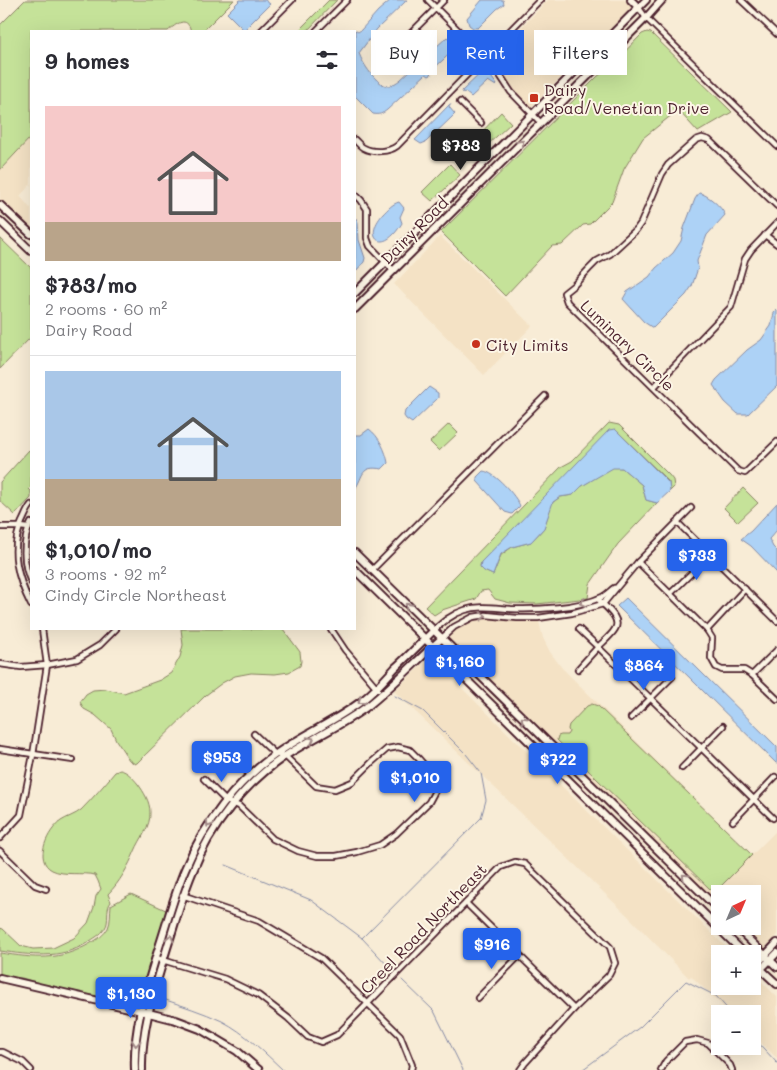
<!DOCTYPE html>
<html lang="en">
<head>
<meta charset="utf-8">
<style>
	:root { --surface:#fff; --page:#f7f7f7; --text:#2b2b33; --muted:#7c7c81; --line:#e1e1e2; --accent:#2563eb }
	body { margin:0; font-family:Mali,sans-serif; background:var(--page); color:var(--text); height:100vh; display:flex; flex-direction:column; font-size:19px; white-space:nowrap }
	* { box-sizing:border-box; margin:0 }
	p { font-size:16px; color:var(--muted) }
	.icon { flex:none; width:28px; height:28px; fill:none; stroke:currentColor; stroke-width:2; stroke-linecap:round; stroke-linejoin:round }
	.map { position:relative; flex:1; overflow:hidden }
	.drawer { position:absolute; left:30px; top:30px; width:326px; height:600px; display:flex; flex-direction:column; background:var(--surface); border-radius:0px; box-shadow:0 5px 20px #0002 }
	.drawer>* { flex:none }
	.banner { position:absolute; left:371px; top:30px; width:330px; height:45px; display:flex; gap:10px }
	.needle { width:32px; rotate:44deg }
	.controls { position:absolute; left:711px; top:885px; display:grid; gap:10px }
	.controls a { display:grid; place-items:center; width:50px; height:50px; border-radius:0px; background:var(--surface); box-shadow:0 5px 20px #0002; font-size:25px }
	.price { position:absolute; translate:-50% -42px; padding:0 11px; border-radius:5px; background:var(--accent); color:#fff; font-size:16px; line-height:32px; filter:drop-shadow(0 1px 2px #0008) }
	.price::after { content:''; position:absolute; left:50%; top:30px; width:15px; height:11px; margin-left:-8px; background:inherit; clip-path:polygon(0 0,100% 0,50% 100%) }
	.price.selected { background:#222; color:#fff }
	ul { padding:0; list-style:none }
	li { display:grid; align-content:center; gap:10px; height:265px; padding:0 15px }
	li+li { border-top:1px solid var(--line) }
	li span { display:grid; place-items:center; height:155px; border-radius:0px; color:#555 }
	li>.icon { margin-inline-start:auto }
	span .icon { width:90px; height:90px; fill:#fffc; stroke-width:1 }
	li b { font-size:21px }
	h2 { display:flex; justify-content:space-between; align-items:center; height:60px; padding:0 15px; font-size:21px }
	.tag { padding:0 18px; border-radius:0px; background:var(--surface); box-shadow:0 5px 20px #0002; font-size:18px; line-height:45px }
	.tag.selected { background:var(--accent); color:#fff }
	.map>svg:first-child { display:block }
	.built { fill:#f4e2c5 }
	.green { fill:#c5e299; stroke:#888062 }
	.water { fill:#add2f6; stroke:#858aa5 }
	.lines { fill:none; stroke-linecap:round; stroke-linejoin:round }
	.stream { stroke:#858aa5; stroke-width:1 }
	.street-casing { stroke:#4a1f2b; stroke-width:8 }
	.secondary-casing { stroke:#4a1f2b; stroke-width:10 }
	.street { stroke:#fcf5e5; stroke-width:4.5 }
	.secondary { stroke:#fcf5e5; stroke-width:6 }
	.oneway { stroke:#a38a88 }
	.poi-dot { fill:#c8321e; stroke:#fcf5e5; stroke-width:2 }
	.labels { text-anchor:middle; dominant-baseline:central; stroke-width:4; stroke-linejoin:round; paint-order:stroke }
	.poi-label { font-size:16px; fill:#4a1f2b; stroke:#fcf5e5; text-anchor:start }
	.street-label { font-size:16px; fill:#4a1f2b; stroke:#fcf5e5 }
</style>
</head>
<body>
<div class="map">
<svg width="777" height="1070" viewBox="0 0 777 1070">
	<rect width="100%" height="100%" fill="#f8ecd6"/>
	<filter id="ink" filterUnits="userSpaceOnUse"><feTurbulence type="fractalNoise" baseFrequency=".02" numOctaves="2"/><feDisplacementMap in="SourceGraphic" scale="10" xChannelSelector="R" yChannelSelector="G"/><feConvolveMatrix kernelMatrix="1 2 1 2 8 2 1 2 1" color-interpolation-filters="sRGB"/></filter>
	<g filter="url(#ink)">
		<g class="built">
			<polygon points="548,0 627,0 633,6 530,108 513,90 497,65 491,59"/>
			<polygon points="31,137 31,184 20,196 30,208 31,207 31,229 0,201 0,170"/>
			<polygon points="440,236 532,326 484,375 394,284"/>
			<polygon points="473,617 538,618 543,638 550,652 562,668 752,855 777,830 777,936 764,949 741,926 752,926 752,894 720,894 720,906 450,644 449,637 454,627"/>
			<polygon points="430,657 733,954 720,954 720,986 752,986 753,973 777,997 777,1058 753,1035 752,1014 731,1014 691,976 689,978 626,914 394,691"/>
		</g>
		<g class="green">
			<path d="M 25,0 L 234,0 L 203,31 L 191,31 C 187,15 176,24 168,31 L 31,31 L 31,137 L 0,170 L 0,25 Z"/>
			<polygon points="329,0 337,0 307,31 298,31"/>
			<polygon points="647,32 651,33 732,112 698,132 678,110 643,138 624,169 612,202 590,224 583,225 562,245 552,246 505,296 441,232 598,76 607,70 642,34"/>
			<polygon points="501,112 511,123 483,149 474,140"/>
			<polygon points="450,164 460,175 432,201 422,192"/>
			<polygon points="0,238 31,268 31,337 0,369"/>
			<polygon points="609,423 619,425 669,475 673,480 674,487 670,491 669,482 615,429 481,562 480,566 484,571 493,575 501,555 512,547 531,542 544,528 552,503 560,497 573,495 582,486 613,467 622,468 642,485 646,500 657,503 618,544 590,584 588,598 537,604 510,603 495,599 488,590 481,591 476,599 442,610 434,615 425,607 561,467 572,461"/>
			<polygon points="449,424 458,433 439,451 430,442"/>
			<polygon points="29,450 31,453 31,487 29,489 31,491 31,498 15,515 0,501 0,482"/>
			<polygon points="743,488 758,503 738,522 724,508"/>
			<polygon points="181,629 283,629 300,652 301,661 300,666 289,672 275,674 251,673 235,676 222,683 206,695 137,763 135,764 129,760 116,740 111,729 95,715 84,709 80,702 86,694 93,690 106,689 124,693 160,680 171,673 180,657 183,645"/>
			<polygon points="592,704 598,706 752,855 716,891 712,891 557,740 558,736 561,735 567,735 569,732 568,729 569,725 587,706"/>
			<path d="M 120,770 C 127,771 133,778 138,784 C 144,792 150,802 150,812 C 151,826 140,839 135,851 C 128,867 120,882 108,894 L 111,902 C 105,909 110,921 105,928 C 101,935 94,938 87,943 C 59,960 31,955 0,951 L 0,928 L 3,929 L 21,946 L 33,949 L 53,948 L 74,938 L 88,923 L 94,907 L 96,896 L 101,889 L 98,881 L 95,875 C 82,872 64,876 52,870 C 33,860 48,830 61,821 C 67,817 75,815 81,810 C 93,798 104,785 115,772 Z"/>
			<path d="M 131,894 L 170,912 L 159,940 L 138,1005 L 49,986 L 22,978 L 0,976 L 0,953 C 34,958 59,962 91,943 C 98,939 104,935 108,928 C 111,922 110,912 111,905 Z"/>
		</g>
		<g class="water">
			<polygon points="240,0 265,0 270,4 244,30 227,13"/>
			<path d="M 391,0 L 407,0 L 377,29 L 359,53 C 362,63 377,86 389,86 C 393,85 397,82 400,80 L 447,37 L 453,42 L 457,47 L 430,72 L 431,75 L 429,76 L 426,74 L 387,110 C 382,114 379,115 373,114 L 355,96 L 355,31 L 352,30 L 353,29 L 358,32 L 361,30 L 378,11 Z"/>
			<polygon points="482,0 503,0 504,4 497,9 478,28 473,28 469,25 467,18"/>
			<polygon points="484,70 492,78 497,85 496,86 488,81 471,97 465,92 463,93 462,91"/>
			<polygon points="450,104 451,104 449,107 455,114 452,117 426,142 421,144 415,140"/>
			<path d="M 699,193 C 707,194 722,207 725,215 L 707,235 L 697,261 L 698,268 L 692,286 L 686,295 L 653,328 L 644,322 L 623,299 L 627,292 L 649,277 L 656,268 L 673,253 L 681,241 L 684,228 L 695,199 Z"/>
			<path d="M 399,202 L 404,208 L 400,217 L 402,223 C 383,256 362,238 383,214 C 388,209 392,204 399,202 Z"/>
			<polygon points="355,219 357,219 358,222 359,240 365,258 364,262 355,272"/>
			<polygon points="777,310 777,386 748,414 738,414 725,402 713,385 716,380 747,350 761,340 771,326 774,313"/>
			<polygon points="429,387 438,393 438,398 412,423 406,419 404,416 405,411"/>
			<path d="M 369,429 C 379,436 386,451 388,463 L 382,469 C 360,465 364,476 355,489 L 355,435 L 361,435 Z"/>
			<polygon points="615,429 669,483 670,491 657,503 646,500 642,485 622,468 613,468 582,486 573,495 560,497 553,502 544,528 531,542 512,547 501,554 493,575 484,571 480,567 481,562 609,430"/>
			<path d="M 483,471 C 495,472 516,496 520,506 L 512,514 L 505,512 L 477,481 L 477,477 Z"/>
			<polygon points="777,503 777,530 769,539 773,547 777,551 777,573 751,546 741,539 751,531"/>
			<polygon points="626,598 777,747 777,764 617,606"/>
		</g>
		<g class="lines">
			<g class="stream">
				<polyline points="226,865 311,900 362,938 390,968"/>
				<polyline points="362,938 481,818 486,800 481,773 466,754 423,711 395,696"/>
				<polyline points="402,980 434,1011 463,1070"/>
				<path d="M 163,999 C 183,1006 203,1012 222,1021 C 245,1033 264,1052 283,1070"/>
				<polyline points="752,1036 777,1063"/>
				<polyline points="582,1070 640,1027 686,981 716,996 732,1014"/>
			</g>
			<g class="street-casing">
				<g id="street">
					<polyline points="428,0 494,66 511,92 541,123"/>
					<polyline points="741,0 777,34"/>
					<polyline points="639,8 646,18 777,146"/>
					<polyline points="261,31 292,0"/>
					<polyline points="316,31 347,0"/>
					<polyline points="397,47 444,0"/>
					<polyline points="460,102 481,123"/>
					<path d="M 355,140 C 358,143 361,147 364,148 C 373,153 389,152 397,146 L 540,0"/>
					<polyline points="355,194 361,200 367,209 367,238 370,246 393,270"/>
					<polyline points="777,206 709,140 702,138 696,140 668,165 662,174 641,223 636,230 610,254 597,261 589,269 574,285 564,293 567,302 738,471 745,473 777,442"/>
					<polyline points="765,235 777,244"/>
					<polyline points="654,387 731,307 745,259 751,250 777,223"/>
					<path d="M 31,505 C 27,510 25,516 22,522 C 9,550 18,579 31,605"/>
					<polyline points="677,522 777,621"/>
					<path d="M 31,523 C 22,540 23,565 31,582"/>
					<polyline points="0,527 20,527 29,528"/>
					<polyline points="638,562 707,630 712,638 711,658 716,667 722,670 744,670 752,675 777,699"/>
					<polyline points="372,570 545,396"/>
					<polyline points="670,594 710,555"/>
					<path d="M 598,599 C 604,606 622,618 615,629 C 611,636 603,642 598,647 L 773,818"/>
					<polyline points="331,629 345,650 378,689"/>
					<polyline points="707,630 745,589"/>
					<path d="M 433,631 C 443,622 452,614 465,610 C 480,605 495,608 511,609 C 536,610 579,608 602,597 C 606,595 610,591 614,588"/>
					<polyline points="441,639 454,627 473,617 486,615 517,618 538,618 572,613 603,604 638,562 691,508"/>
					<polyline points="0,664 21,667 47,665 77,659 100,645 116,629"/>
					<polyline points="578,669 598,647 579,629"/>
					<polyline points="752,675 777,650"/>
					<polyline points="631,718 672,677"/>
					<polyline points="0,749 73,760"/>
					<polyline points="682,768 723,726"/>
					<polyline points="204,779 226,801 239,806 273,839 298,851 317,856 336,856 357,852 380,845 396,834 429,802 437,787 431,773 419,759 410,750 398,747 387,749 372,762 352,782 335,789 316,786 285,756 275,754 254,734"/>
					<polyline points="733,821 775,777"/>
					<polyline points="0,838 21,815 33,755 47,665 42,629"/>
					<polyline points="0,851 35,885 46,889"/>
					<polyline points="182,895 259,921 321,958 400,1035 412,1065 411,1070"/>
					<polyline points="466,903 574,1009"/>
					<polyline points="156,958 225,979 258,995 288,1018 308,1037 321,1042 337,1035 501,867 515,862 525,864 610,947 615,963 609,975 574,1009 525,1063 520,1070"/>
					<polyline points="478,998 520,955"/>
					<polyline points="0,1052 3,1052 23,1062 31,1070"/>
					<polyline points="661,1070 666,1061 685,1042 697,1040 708,1043 730,1065 732,1070"/>
				</g>
			</g>
			<g class="secondary-casing">
				<g id="secondary">
					<polyline points="631,0 639,8"/>
					<polyline points="0,205 31,234"/>
					<polyline points="0,221 31,251"/>
					<polyline points="355,293 646,0"/>
					<polyline points="355,309 646,18 662,0"/>
					<polyline points="355,553 720,911"/>
					<polyline points="355,570 745,954"/>
					<polyline points="735,926 777,967"/>
					<polyline points="752,961 777,984"/>
					<polyline points="756,965 777,943"/>
					<polyline points="761,969 777,953"/>
					<polyline points="0,978 133,1009 176,1020 200,1029 237,1051 259,1070"/>
					<path d="M 135,1070 C 133,1026 147,986 160,944 C 168,919 175,893 185,869 C 204,824 236,782 276,754 C 304,734 336,721 363,700 C 375,691 385,679 395,668 C 408,656 421,643 433,631"/>
					<path d="M 142,1070 C 141,1028 155,988 167,948 C 175,923 182,897 192,873 C 210,827 244,784 285,756 C 312,738 343,725 369,705 C 394,685 417,660 441,639"/>
				</g>
			</g>
			<use href="#street" class="street"/>
			<use href="#secondary" class="secondary"/>
		</g>
		<defs><path id="oneway-chevron" d="M-2-3.5L2.5 0L-2 3.5" fill="none" stroke-width="1.6" stroke-linecap="round" stroke-linejoin="round" transform="scale(1.25)"/></defs>
		<g class="oneway">
			<use href="#oneway-chevron" transform="translate(521 143) rotate(-45)"/>
			<use href="#oneway-chevron" transform="translate(583 603) rotate(167)"/>
			<use href="#oneway-chevron" transform="translate(408 606) rotate(-135)"/>
			<use href="#oneway-chevron" transform="translate(483 616) rotate(-3)"/>
			<use href="#oneway-chevron" transform="translate(361 701) rotate(143)"/>
			<use href="#oneway-chevron" transform="translate(524 720) rotate(-136)"/>
			<use href="#oneway-chevron" transform="translate(311 740) rotate(-28)"/>
			<use href="#oneway-chevron" transform="translate(209 824) rotate(123)"/>
			<use href="#oneway-chevron" transform="translate(685 877) rotate(-136)"/>
			<use href="#oneway-chevron" transform="translate(170 938) rotate(-73)"/>
			<use href="#oneway-chevron" transform="translate(136 1043) rotate(95)"/>
		</g>
	</g>
	<g class="poi-dot">
		<rect x="529" y="93" width="10" height="10" rx="2.5"/>
		<circle cx="476" cy="344" r="5"/>
	</g>
	<g class="labels">
		<g class="poi-label">
			<text x="544" y="89">Dairy<tspan x="544" dy="18">Road/Venetian Drive</tspan></text>
			<text x="486" y="344">City Limits</text>
		</g>
		<g class="street-label">
			<text transform="translate(414 230) rotate(-45)">Dairy Road</text>
			<text transform="translate(628 345) rotate(44)">Luminary Circle</text>
			<text transform="translate(423 928) rotate(-46)">Creel Road Northeast</text>
		</g>
	</g>
</svg>
<div class="controls">
<a><svg class="needle" viewBox="-14 -14 28 28"><path d="M0-13l5 13h-10z" fill="#e53935"/><path d="M0 13l5-13h-10z" fill="#7c7c81"/></svg></a>
<a>+</a>
<a>−</a>
</div>
<b class="price selected" style="left:461px;top:171px">$783</b>
<b class="price" style="left:697px;top:581px">$733</b>
<b class="price" style="left:460px;top:687px">$1,160</b>
<b class="price" style="left:644px;top:691px">$864</b>
<b class="price" style="left:222px;top:783px">$953</b>
<b class="price" style="left:558px;top:785px">$722</b>
<b class="price" style="left:415px;top:803px">$1,010</b>
<b class="price" style="left:492px;top:970px">$916</b>
<b class="price" style="left:131px;top:1019px">$1,130</b>
<div class="banner">
<a class="tag">Buy</a>
<a class="tag selected">Rent</a>
<a class="tag">Filters</a>
</div>
<section class="drawer">
<h2>9 homes<svg class="icon" aria-label="filters" viewBox="0 0 24 24"><path d="M4 7h16M4 17h16"/><circle cx="9" cy="7" r="2"/><circle cx="15" cy="17" r="2"/></svg></h2>
<ul>
<li><span style="background:linear-gradient(#f6c9c9 75%,#b9a48a 0)"><svg class="icon" aria-label="home" viewBox="0 0 24 24"><path d="M3 11l9-7 9 7M6 9v11h12V9"/></svg></span><div><b>$783/mo</b><p>2 rooms · 60 m²</p><p>Dairy Road</p></div></li>
<li><span style="background:linear-gradient(#a9c7e8 70%,#b9a48a 0)"><svg class="icon" aria-label="home" viewBox="0 0 24 24"><path d="M3 11l9-7 9 7M6 9v11h12V9"/></svg></span><div><b>$1,010/mo</b><p>3 rooms · 92 m²</p><p>Cindy Circle Northeast</p></div></li>
</ul>
</section>
</div>
</body>
</html>
